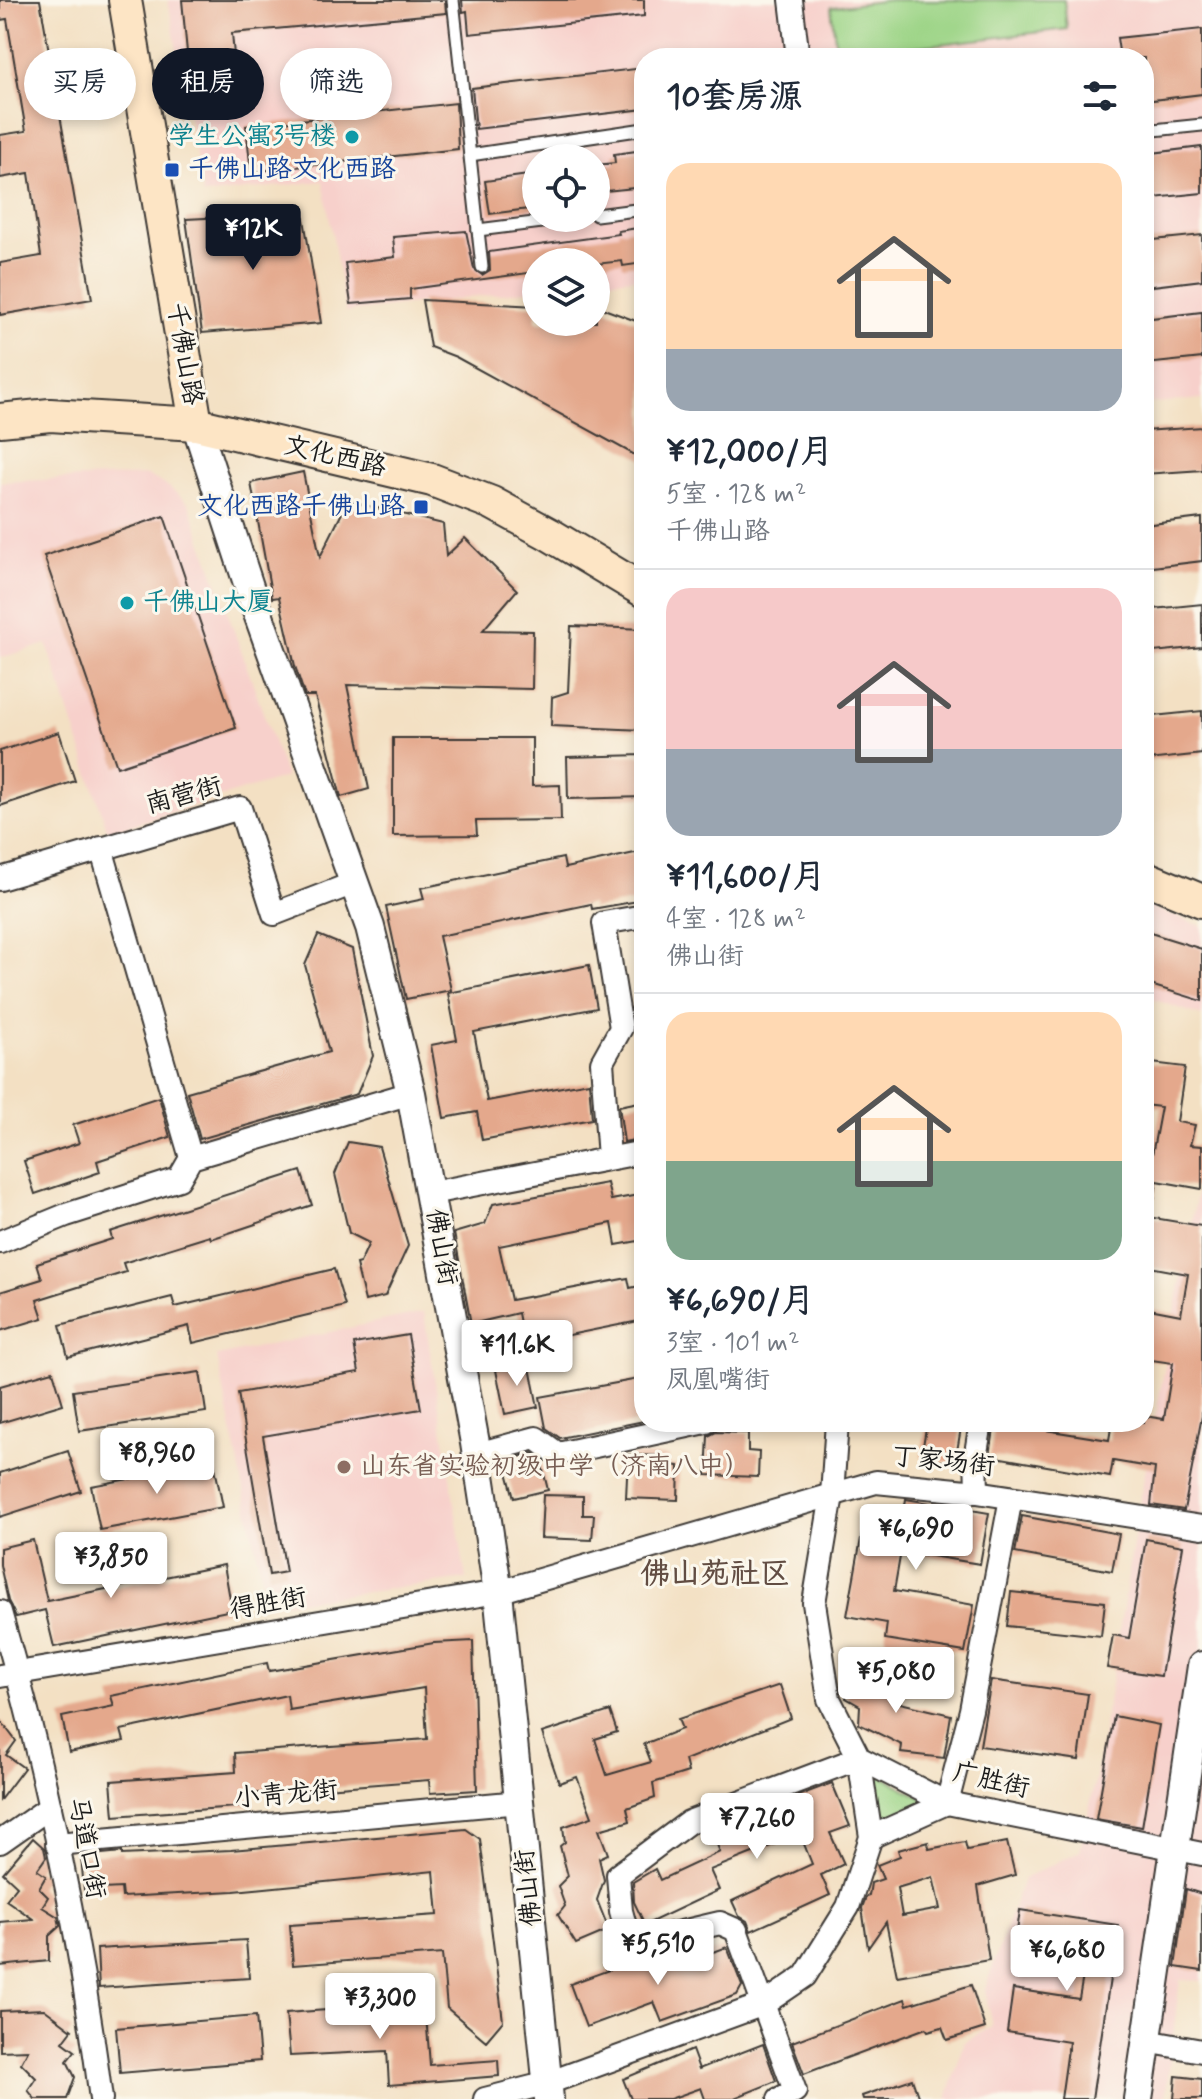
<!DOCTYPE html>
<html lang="zh">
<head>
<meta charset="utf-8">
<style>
	:root { --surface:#fff; --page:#f2f2f3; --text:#1f2937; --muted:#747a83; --line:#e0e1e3; --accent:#111827 }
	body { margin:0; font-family:Mynerve,"LXGW WenKai TC",sans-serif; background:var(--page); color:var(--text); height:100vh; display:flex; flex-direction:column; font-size:30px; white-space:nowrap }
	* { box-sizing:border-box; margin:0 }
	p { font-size:26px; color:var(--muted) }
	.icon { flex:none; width:44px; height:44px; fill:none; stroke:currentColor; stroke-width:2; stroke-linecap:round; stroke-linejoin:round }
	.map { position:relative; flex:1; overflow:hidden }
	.drawer { position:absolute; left:634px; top:48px; width:520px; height:1384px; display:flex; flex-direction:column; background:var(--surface); border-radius:32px; box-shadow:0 4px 12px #0003 }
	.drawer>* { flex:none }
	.guide { position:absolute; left:24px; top:48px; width:490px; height:72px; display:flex; gap:16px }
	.buttons { position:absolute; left:522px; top:144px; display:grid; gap:16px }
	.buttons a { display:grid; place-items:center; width:88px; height:88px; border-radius:50%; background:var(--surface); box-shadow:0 4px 12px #0003; font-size:40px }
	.price { position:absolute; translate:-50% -68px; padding:0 18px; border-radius:8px; background:#fff; color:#222; font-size:26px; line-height:52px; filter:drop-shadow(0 2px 4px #0008) }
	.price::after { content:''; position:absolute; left:50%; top:48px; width:24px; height:18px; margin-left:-12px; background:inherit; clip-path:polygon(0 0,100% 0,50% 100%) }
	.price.selected { background:var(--accent); color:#fff }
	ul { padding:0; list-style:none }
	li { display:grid; align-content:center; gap:16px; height:424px; padding:0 32px }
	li+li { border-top:2px solid var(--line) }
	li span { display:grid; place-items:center; height:248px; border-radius:24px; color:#555 }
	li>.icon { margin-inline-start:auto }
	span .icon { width:144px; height:144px; fill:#fffc; stroke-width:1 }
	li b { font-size:34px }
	h2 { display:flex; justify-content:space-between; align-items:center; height:96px; padding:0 32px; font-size:34px }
	.chip { padding:0 28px; border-radius:36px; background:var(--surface); box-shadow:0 4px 12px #0003; font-size:28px; line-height:72px }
	.chip.selected { background:var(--accent); color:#fff }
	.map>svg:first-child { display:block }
	.built { fill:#f7d0cb; fill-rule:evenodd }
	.green { fill:#9cd486; stroke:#5c7851; stroke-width:2 }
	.building { fill:#e4a88c; fill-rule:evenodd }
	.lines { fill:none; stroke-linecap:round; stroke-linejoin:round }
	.service-casing { stroke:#3c3935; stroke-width:15 }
	.minor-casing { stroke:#3c3935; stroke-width:26 }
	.tertiary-casing { stroke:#3c3935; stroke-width:32 }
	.secondary-casing { stroke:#3c3935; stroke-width:36 }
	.service { stroke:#fff; stroke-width:11 }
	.minor { stroke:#fff; stroke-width:22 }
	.tertiary { stroke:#fff; stroke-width:28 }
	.secondary { stroke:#fde5c5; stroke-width:32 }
	.culture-dot { fill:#0f9aa8; stroke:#fbf7ec; stroke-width:3 }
	.transit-dot { fill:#1a4fb4; stroke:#fbf7ec; stroke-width:3 }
	.education-dot { fill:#8d6e63; stroke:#fbf7ec; stroke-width:3 }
	.labels { text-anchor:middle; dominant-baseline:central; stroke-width:6; stroke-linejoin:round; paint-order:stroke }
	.culture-label { font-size:26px; fill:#0d838f; stroke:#fbf7ec; text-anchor:end }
	.transit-label { font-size:26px; fill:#164399; stroke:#fbf7ec; text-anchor:start }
	.street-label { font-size:26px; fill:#1c1c1c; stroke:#fbf7ec }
	.education-label { font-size:26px; fill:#785e54; stroke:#fbf7ec; text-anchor:start }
	.quarter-label { font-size:30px; font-weight:bold; fill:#624d43; stroke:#fbf7ec }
</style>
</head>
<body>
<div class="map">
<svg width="1202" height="2099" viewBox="0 0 1202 2099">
	<rect width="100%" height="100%" fill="#fbf7ec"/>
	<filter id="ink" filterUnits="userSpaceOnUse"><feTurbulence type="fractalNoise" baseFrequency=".0125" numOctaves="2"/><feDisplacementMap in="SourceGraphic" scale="16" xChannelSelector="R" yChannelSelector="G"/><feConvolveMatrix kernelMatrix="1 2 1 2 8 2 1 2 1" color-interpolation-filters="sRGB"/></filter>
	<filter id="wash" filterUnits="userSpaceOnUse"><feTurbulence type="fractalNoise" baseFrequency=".006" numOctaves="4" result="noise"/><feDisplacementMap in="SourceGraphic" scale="32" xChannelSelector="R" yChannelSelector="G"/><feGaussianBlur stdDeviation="1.8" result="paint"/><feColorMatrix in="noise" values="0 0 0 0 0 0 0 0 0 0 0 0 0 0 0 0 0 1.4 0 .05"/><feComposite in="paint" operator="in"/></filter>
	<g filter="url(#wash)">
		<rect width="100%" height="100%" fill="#f3e0c3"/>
		<g class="built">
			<path d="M 168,0 L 1202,0 L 1202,399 L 1144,404 L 1144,58 L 644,58 L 644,277 L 596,282 L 596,262 L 536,262 L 536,290 L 346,312 L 323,181 L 203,195 ZM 536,158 L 596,158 L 596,218 L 536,218 Z"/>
			<polygon points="147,475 169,487 189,504 286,777 108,832 47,644 0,658 0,482"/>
			<polygon points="1144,905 1202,926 1202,1016 1144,996"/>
			<polygon points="1202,1167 1202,1981 1180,1980 1165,2099 947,2099 965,2041 992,2027 985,1989 1023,1879 1080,1851 1097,1772 1141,1494"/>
			<polygon points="424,1312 466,1579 267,1605 217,1356"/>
		</g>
		<g class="green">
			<polygon points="890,0 1064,0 1067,29 837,56 831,7"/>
			<polygon points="865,1767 935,1805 878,1830"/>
		</g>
		<g id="blocks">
			<g class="building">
				<polygon points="0,0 40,0 92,299 0,315 0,263 41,256 29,173 0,178 0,135 26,131 7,19 0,20"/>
				<polygon points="182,0 445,0 446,13 232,33 237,89 191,94"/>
				<polygon points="462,0 644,0 644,16 469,34 467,11 463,12"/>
				<polygon points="1202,29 1202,94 1144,101 1144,58 1120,58 1117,38"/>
				<polygon points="644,68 644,109 476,129 472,88"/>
				<polygon points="456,103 458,149 251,172 246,126"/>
				<polygon points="1202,147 1202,193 1144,199 1144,154"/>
				<polygon points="644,150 644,187 596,192 596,165 615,163 614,154"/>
				<polygon points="536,174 536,208 490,214 485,181"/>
				<polygon points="303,213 321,323 202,333 186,219"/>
				<polygon points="644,227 644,263 623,266 622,261 596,264 596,262 536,262 536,272 410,289 410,299 351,304 345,263 395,257 393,237 466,231 474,269 482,275 490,270 489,252 619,234 618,231"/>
				<polygon points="1202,235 1202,280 1144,287 1144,241"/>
				<polygon points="422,300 536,306 536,322 596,322 596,306 644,324 644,460 456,357 430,347"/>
				<polygon points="1202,312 1202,358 1146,364 1144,319"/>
				<polygon points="1202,427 1202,470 1144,474 1144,431"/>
				<polygon points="303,472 320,557 348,501 443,524 446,556 465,538 517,590 483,630 533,631 532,689 347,685 369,789 341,797 315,696 305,696 295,666 279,597 272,598 251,483"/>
				<polygon points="164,516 236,728 117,767 44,556"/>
				<polygon points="1202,518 1202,561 1144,568 1144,525"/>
				<polygon points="1202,604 1202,647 1144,653 1144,610"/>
				<polygon points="571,626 644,629 644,730 551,726 552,697 568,692"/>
				<polygon points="1202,711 1202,754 1148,760 1144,717"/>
				<polygon points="59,732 75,781 0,806 0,751"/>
				<polygon points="393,738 532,738 532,786 560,785 561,820 476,821 477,835 393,836"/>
				<polygon points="644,755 644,797 568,799 567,757"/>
				<polygon points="644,851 644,900 592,909 591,904 439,936 451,990 406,999 386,907 424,899 421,888 563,858 565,868"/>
				<polygon points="1144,931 1202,949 1202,1001 1144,983"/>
				<polygon points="318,935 352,949 373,1056 357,1094 200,1139 187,1092 329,1052 305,965"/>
				<polygon points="589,965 597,1008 474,1032 487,1101 589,1082 592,1119 482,1140 477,1112 444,1118 431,1045 457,1040 448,993"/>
				<polygon points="1144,1062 1185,1067 1177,1122 1195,1125 1190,1145 1202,1146 1202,1189 1157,1181 1152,1212 1144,1211 1144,1159 1151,1160 1161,1107 1144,1105"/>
				<polygon points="159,1097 170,1137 97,1161 100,1172 35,1194 24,1161 79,1143 73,1125"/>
				<polygon points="644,1101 644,1138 624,1142 619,1106"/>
				<polygon points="348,1142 379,1147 408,1246 385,1296 365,1301 356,1264 360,1263 369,1243 349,1233 335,1174"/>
				<polygon points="301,1171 312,1205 211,1239 210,1236 123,1263 126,1272 37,1300 43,1318 0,1331 0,1292 42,1279 37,1263 112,1239 110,1232"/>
				<polygon points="607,1183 611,1200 644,1194 644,1240 616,1245 612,1223 499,1246 511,1300 628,1278 630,1288 644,1285 644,1320 524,1344 518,1313 471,1324 454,1233 485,1224 493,1204"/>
				<polygon points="1148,1217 1202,1226 1202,1416 1184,1510 1151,1505 1155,1468 1113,1461 1110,1477 990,1456 995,1422 1109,1440 1112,1422 1144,1422 1144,1416 1164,1419 1173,1363 1144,1359 1144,1308 1181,1315 1188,1274 1144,1266 1144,1241"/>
				<polygon points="334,1269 345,1306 193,1343 189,1326 68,1357 60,1325 172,1297 175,1307"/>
				<polygon points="408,1335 421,1409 263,1436 286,1572 269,1575 238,1393 359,1372 354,1344"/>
				<polygon points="529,1363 538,1407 505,1414 496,1370"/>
				<polygon points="53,1371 63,1404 0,1423 0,1386"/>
				<polygon points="200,1372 206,1412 79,1431 73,1391"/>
				<polygon points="644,1378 644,1421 560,1438 546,1428 540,1397"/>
				<polygon points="927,1422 962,1422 955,1463 921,1458"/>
				<polygon points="716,1432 748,1433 748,1451 759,1452 758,1477 706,1475 708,1436"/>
				<polygon points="68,1451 81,1491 0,1517 0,1473"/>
				<polygon points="533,1453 540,1458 548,1490 514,1498 504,1461"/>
				<polygon points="628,1455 668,1456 668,1465 679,1466 678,1500 626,1498"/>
				<polygon points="214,1463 223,1507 100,1530 91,1486"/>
				<polygon points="543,1495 583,1496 583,1515 594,1515 592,1540 541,1538"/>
				<polygon points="906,1499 989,1513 980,1564 901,1551 894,1591 974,1605 965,1652 885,1639 887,1623 847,1616 866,1511 903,1518"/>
				<polygon points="1022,1516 1119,1534 1112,1571 1015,1553"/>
				<polygon points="1146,1539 1183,1546 1161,1676 1107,1668 1113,1635 1129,1638"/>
				<polygon points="33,1540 47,1601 224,1565 232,1610 54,1647 45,1610 16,1617 8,1601 0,1565 0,1548"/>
				<polygon points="1011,1592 1105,1602 1101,1636 1007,1626"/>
				<polygon points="473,1641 477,1790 430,1793 429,1780 248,1794 249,1806 114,1816 111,1781 236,1772 235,1753 427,1739 424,1688 289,1710 287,1695 121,1730 124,1741 69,1752 62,1717 114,1706 111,1696 267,1663 269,1671 434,1643"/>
				<polygon points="853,1657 877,1666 876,1686 900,1694 900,1703 951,1715 944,1758 901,1753 902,1745 859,1724 860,1706 846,1698"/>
				<polygon points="991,1680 1088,1694 1079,1760 980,1746"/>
				<polygon points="780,1685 791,1718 685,1760 688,1772 653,1783 655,1798 627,1808 630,1821 599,1830 608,1854 599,1858 604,1880 597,1900 609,1930 576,1944 558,1915 565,1906 558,1886 568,1876 560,1846 565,1842 563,1827 592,1817 577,1777 559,1783 542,1733 610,1711 617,1732 595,1739 607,1775 651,1762 644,1744 682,1729 678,1719"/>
				<polygon points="1114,1716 1159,1725 1142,1827 1096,1819"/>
				<polygon points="0,1720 16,1741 6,1755 24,1768 0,1800"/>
				<polygon points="832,1783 850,1826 830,1833 844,1864 821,1875 830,1895 751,1931 747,1921 739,1916 732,1901 812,1864 800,1834 710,1870 719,1890 645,1925 634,1902 633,1882 655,1869 660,1880 720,1852 711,1829"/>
				<polygon points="466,1829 480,1839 503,2021 486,2041 447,2008 442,1954 293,1965 290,1925 438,1915 434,1871 234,1891 122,1897 121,1888 84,1890 81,1856 122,1852 122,1855 231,1850"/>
				<polygon points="33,1838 44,1848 46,1857 37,1870 46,1876 39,1888 48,1897 42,1907 58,1917 60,1926 49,1936 49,1961 0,1966 0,1922 33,1919 6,1900 17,1886 3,1873"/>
				<path d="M 928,1842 L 929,1849 L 965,1842 L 967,1850 L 1007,1842 L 1015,1875 L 978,1886 L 989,1960 L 897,1976 L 886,1922 L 868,1948 L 862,1908 L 866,1897 L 869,1896 L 871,1883 L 883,1879 L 877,1865 L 900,1856 L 898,1850 ZM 933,1877 L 940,1909 L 902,1916 L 897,1888 Z"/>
				<polygon points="1186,1889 1202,1894 1202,1971 1175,1967"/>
				<polygon points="1020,1910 1118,1925 1092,2099 1061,2099 1069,2042 1007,2032 1013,1989 1079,1999 1085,1964 1014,1953"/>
				<polygon points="246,1940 249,1978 99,1988 97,1949"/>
				<polygon points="727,1947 742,1986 737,1995 662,2022 654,2002 586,2027 570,1984 656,1953 662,1971"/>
				<polygon points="971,1985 985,2028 947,2040 942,2027 928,2031 926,2028 804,2074 792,2042 905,1999 907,2005"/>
				<polygon points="425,2003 430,2065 498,2060 499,2076 389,2085 387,2051 290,2056 286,2013"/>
				<polygon points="44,2009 72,2030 63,2042 75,2051 67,2061 75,2077 67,2099 35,2099 28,2090 36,2078 21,2063 28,2050 0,2051 0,2011"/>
				<polygon points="256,2016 260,2061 120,2073 116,2028"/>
				<polygon points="763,2044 776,2081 732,2099 705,2099 701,2088 670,2099 631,2099 623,2079 692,2050 699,2069"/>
				<polygon points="1176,2076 1202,2079 1202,2099 1174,2099"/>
				<polygon points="912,2079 919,2099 863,2099 862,2096"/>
			</g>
		</g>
	</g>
	<g filter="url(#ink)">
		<use href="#blocks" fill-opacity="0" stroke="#3c3935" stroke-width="2"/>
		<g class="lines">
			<g class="service-casing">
				<g id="service">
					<polyline points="453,0 482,267"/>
					<polyline points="1144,131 1202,125"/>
					<polyline points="470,155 644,129"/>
					<polyline points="596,215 644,209"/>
					<polyline points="478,230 574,218"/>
				</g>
			</g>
			<g class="minor-casing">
				<g id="minor">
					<polyline points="791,0 798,58"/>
					<polyline points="101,848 191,1158"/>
					<polyline points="0,879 240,808 274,914 354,883"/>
					<polyline points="609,1158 602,1062 621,1028 604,923 644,916"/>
					<polyline points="431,1193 644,1152"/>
					<polyline points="0,1242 66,1215 179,1179 191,1158 411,1093"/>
					<polyline points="837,1422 832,1495 814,1603 829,1699 859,1758 947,1803 1202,1854"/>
					<polyline points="477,1454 536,1438 558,1454 706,1422"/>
					<polyline points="977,1492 976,1453 981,1422"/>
					<path d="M 0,1612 C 46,1771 80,1935 101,2099"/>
					<polyline points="0,1676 498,1592 876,1482 977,1492 1202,1527"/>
					<polyline points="871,1837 947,1803 971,1710 1011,1498"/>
					<polyline points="0,1842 50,1807"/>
					<polyline points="57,1844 520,1802"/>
					<polyline points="1146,2041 1202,2051"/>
					<polyline points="485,2099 548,2083 764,2004 805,1976 848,1907 871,1837 859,1758 689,1822 618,1875 621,1911 630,1944 720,1923 736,1930 795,2091 779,2099"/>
				</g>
			</g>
			<g class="tertiary-casing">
				<g id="tertiary">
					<polyline points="196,424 256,608 370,927 411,1093 475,1443 498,1592 549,2099"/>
					<polyline points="1138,2099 1202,1666"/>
				</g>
			</g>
			<g class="secondary-casing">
				<g id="secondary">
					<polyline points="125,0 196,424"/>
					<polyline points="0,420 50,415 196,424 432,480 492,503 549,534 644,591"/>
					<polyline points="1144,877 1202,901"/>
				</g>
			</g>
			<use href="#service" class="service"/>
			<use href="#minor" class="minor"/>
			<use href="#tertiary" class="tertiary"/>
			<use href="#secondary" class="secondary"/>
		</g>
	</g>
	<g class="culture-dot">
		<circle cx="352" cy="137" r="8"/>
		<circle cx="127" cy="603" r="8"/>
	</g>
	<g class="transit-dot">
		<rect x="164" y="162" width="16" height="16" rx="4"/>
		<rect x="413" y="499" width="16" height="16" rx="4"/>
	</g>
	<circle class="education-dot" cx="344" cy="1467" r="8"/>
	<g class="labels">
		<g class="culture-label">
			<text x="336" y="137">学生公寓3号楼</text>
			<text x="143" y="603" text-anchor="start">千佛山大厦</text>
		</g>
		<g class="transit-label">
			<text x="188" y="170">千佛山路文化西路</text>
			<text x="405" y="507" text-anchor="end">文化西路千佛山路</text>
		</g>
		<g class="street-label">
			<text transform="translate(184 354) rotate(80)">千佛山路</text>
			<text transform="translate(335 457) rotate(13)">文化西路</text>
			<text transform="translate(184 796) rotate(-15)">南营街</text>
			<text transform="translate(441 1247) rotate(80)">佛山街</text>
			<text transform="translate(943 1462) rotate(6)">丁家场街</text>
			<text transform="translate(268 1604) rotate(-10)">得胜街</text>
			<text transform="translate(991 1781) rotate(13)">广胜街</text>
			<text transform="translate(286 1795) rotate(-5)">小青龙街</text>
			<text transform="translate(86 1848) rotate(79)">马道口街</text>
			<text transform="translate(529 1888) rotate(-96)">佛山街</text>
		</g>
		<g class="education-label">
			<text x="360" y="1467">山东省实验初级中学（济南八中）</text>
		</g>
		<g class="quarter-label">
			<text x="715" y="1574">佛山苑社区</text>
		</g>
	</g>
</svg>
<div class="buttons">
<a><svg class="icon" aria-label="locate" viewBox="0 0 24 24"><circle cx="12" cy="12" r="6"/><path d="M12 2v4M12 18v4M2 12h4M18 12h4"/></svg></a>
<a><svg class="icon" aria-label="layers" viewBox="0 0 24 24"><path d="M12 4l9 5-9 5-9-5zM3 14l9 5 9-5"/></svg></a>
</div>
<b class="price selected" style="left:253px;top:272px">¥12K</b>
<b class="price" style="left:517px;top:1388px">¥11.6K</b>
<b class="price" style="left:157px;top:1496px">¥8,960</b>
<b class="price" style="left:916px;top:1572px">¥6,690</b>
<b class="price" style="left:111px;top:1600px">¥3,850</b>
<b class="price" style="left:896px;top:1715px">¥5,080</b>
<b class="price" style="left:757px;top:1861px">¥7,260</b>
<b class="price" style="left:658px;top:1987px">¥5,510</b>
<b class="price" style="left:1067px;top:1993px">¥6,680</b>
<b class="price" style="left:380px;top:2041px">¥3,300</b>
<div class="guide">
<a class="chip">买房</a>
<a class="chip selected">租房</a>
<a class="chip">筛选</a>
</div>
<section class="drawer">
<h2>10套房源<svg class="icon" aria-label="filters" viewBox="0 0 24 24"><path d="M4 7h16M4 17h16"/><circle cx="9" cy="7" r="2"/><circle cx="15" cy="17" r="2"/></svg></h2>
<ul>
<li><span style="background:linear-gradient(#ffd9b3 75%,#9aa5b1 0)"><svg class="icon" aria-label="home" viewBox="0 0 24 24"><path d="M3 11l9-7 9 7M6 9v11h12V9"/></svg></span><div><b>¥12,000/月</b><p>5室 · 128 m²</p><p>千佛山路</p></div></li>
<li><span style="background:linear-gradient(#f6c9c9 65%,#9aa5b1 0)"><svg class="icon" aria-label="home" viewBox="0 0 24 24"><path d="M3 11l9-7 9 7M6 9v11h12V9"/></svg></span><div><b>¥11,600/月</b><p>4室 · 128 m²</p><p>佛山街</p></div></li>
<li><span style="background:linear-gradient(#ffd9b3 60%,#7fa58c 0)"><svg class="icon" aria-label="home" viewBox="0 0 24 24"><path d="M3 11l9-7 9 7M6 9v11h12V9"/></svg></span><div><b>¥6,690/月</b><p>3室 · 101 m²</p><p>凤凰嘴街</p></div></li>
</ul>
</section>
</div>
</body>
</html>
